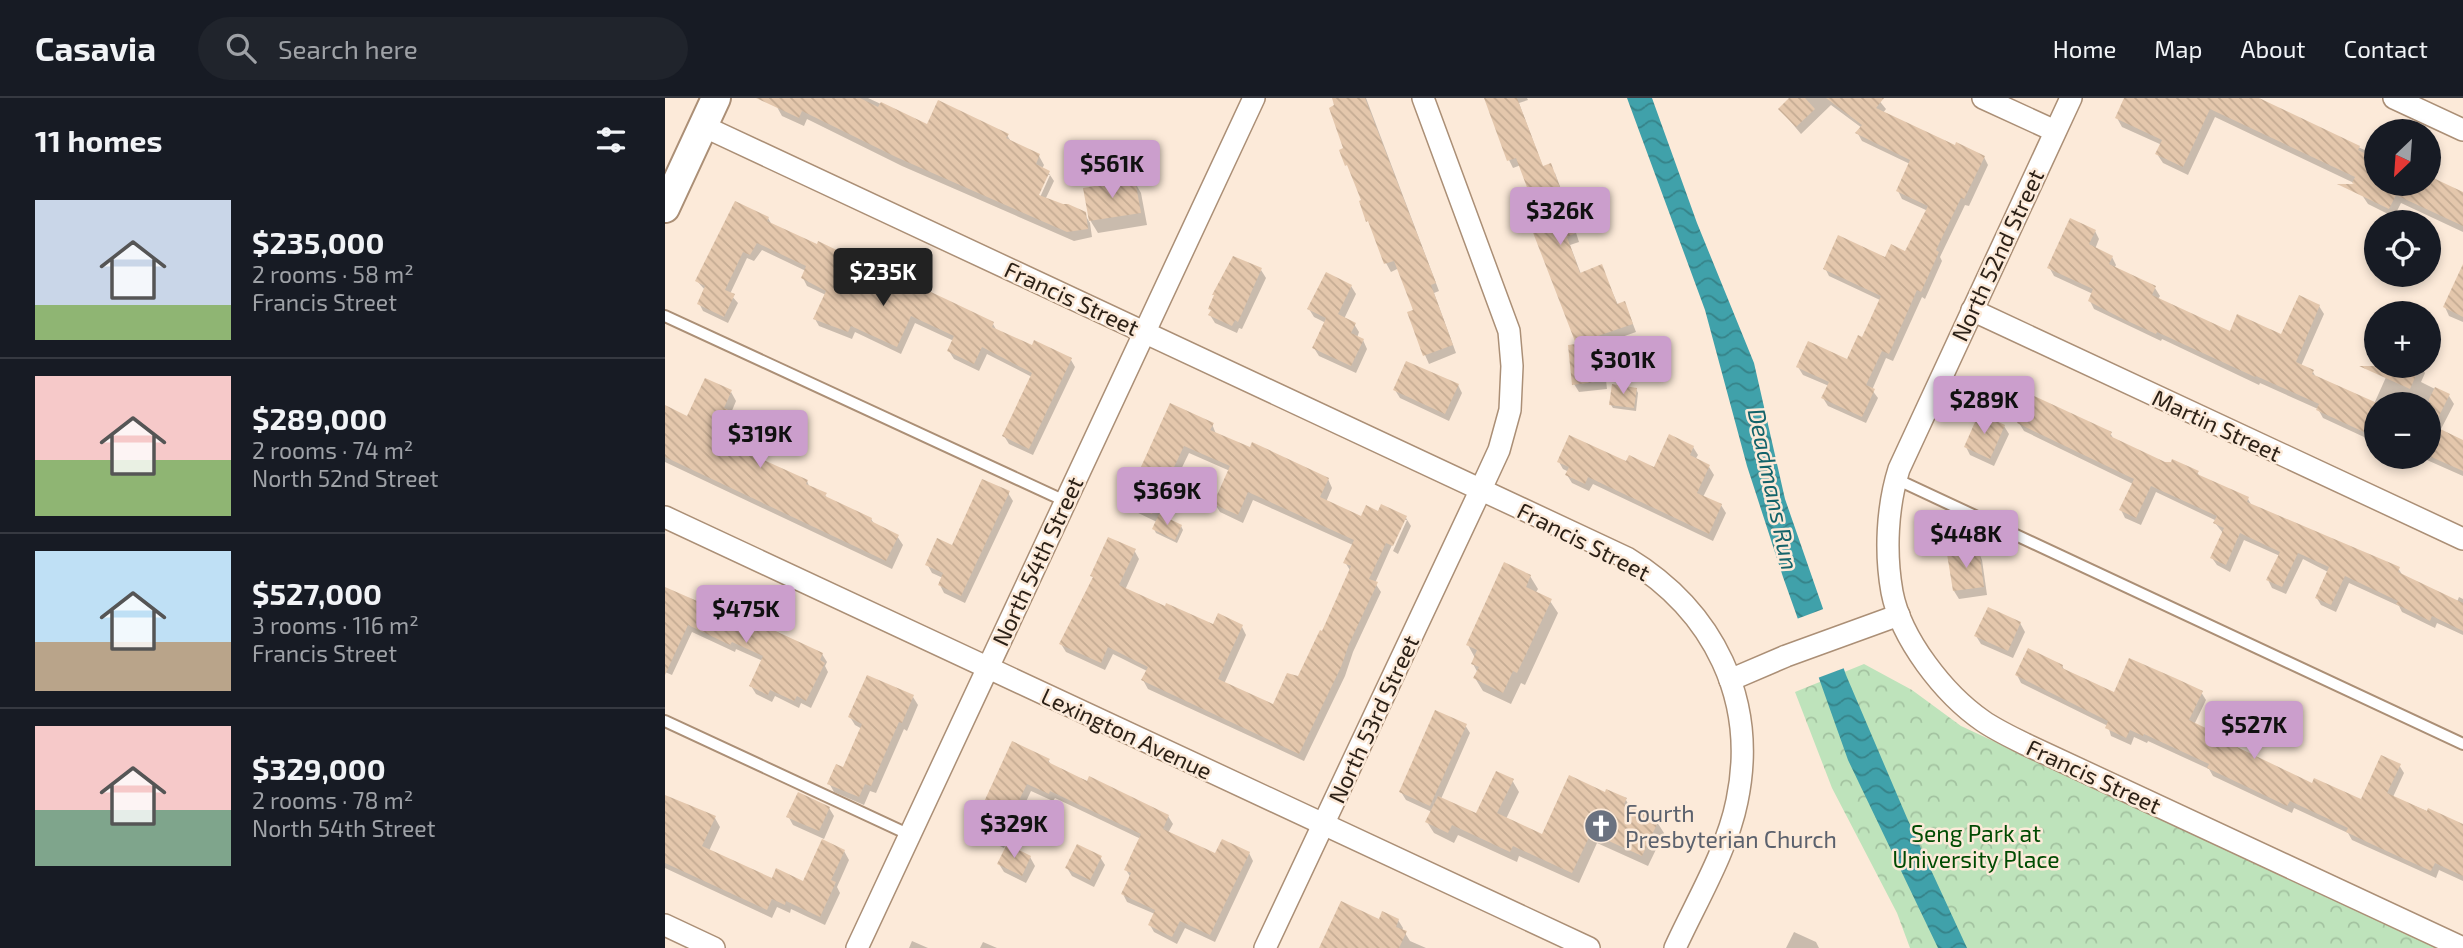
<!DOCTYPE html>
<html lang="en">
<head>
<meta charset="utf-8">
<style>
	:root { --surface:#171b24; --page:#20242c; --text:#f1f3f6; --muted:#9ea1a6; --line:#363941; --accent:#cb9ecc }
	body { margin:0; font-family:"Exo 2",sans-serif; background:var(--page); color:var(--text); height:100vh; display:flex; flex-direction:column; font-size:26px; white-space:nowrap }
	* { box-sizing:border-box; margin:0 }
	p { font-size:23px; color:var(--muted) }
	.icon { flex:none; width:38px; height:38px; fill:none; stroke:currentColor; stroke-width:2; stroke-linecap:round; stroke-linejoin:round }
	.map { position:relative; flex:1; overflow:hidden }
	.drawer { display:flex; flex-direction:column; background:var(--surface); width:665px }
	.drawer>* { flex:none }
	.needle { width:46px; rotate:205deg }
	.buttons { position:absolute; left:1699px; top:21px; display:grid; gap:14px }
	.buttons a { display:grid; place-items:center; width:77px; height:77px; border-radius:50%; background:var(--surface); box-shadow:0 4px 10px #0003; font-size:35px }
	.price { position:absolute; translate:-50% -60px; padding:0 16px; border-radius:7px; background:var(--accent); color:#111; font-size:23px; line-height:46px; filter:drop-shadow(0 2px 4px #0008) }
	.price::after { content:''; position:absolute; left:50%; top:42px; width:21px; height:16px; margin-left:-10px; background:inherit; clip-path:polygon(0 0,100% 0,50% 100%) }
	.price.selected { background:#222; color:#fff }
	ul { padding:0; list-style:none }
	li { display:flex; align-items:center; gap:21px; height:175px; padding:0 35px }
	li+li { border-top:2px solid var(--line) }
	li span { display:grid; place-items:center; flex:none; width:196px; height:140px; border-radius:0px; color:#555 }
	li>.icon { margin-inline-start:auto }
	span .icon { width:84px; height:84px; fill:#fffc; stroke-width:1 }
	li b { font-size:30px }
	h2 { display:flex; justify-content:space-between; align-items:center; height:84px; padding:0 35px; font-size:30px }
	header { display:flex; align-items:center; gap:42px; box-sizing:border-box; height:98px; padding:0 35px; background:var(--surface); border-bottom:2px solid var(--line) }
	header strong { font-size:33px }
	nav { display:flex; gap:38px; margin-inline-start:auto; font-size:24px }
	.search { width:490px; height:63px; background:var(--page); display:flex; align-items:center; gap:18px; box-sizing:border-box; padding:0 24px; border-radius:38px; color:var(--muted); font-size:26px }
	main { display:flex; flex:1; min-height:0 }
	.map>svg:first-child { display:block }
	.park { fill:url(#park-crowns) }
	.water { fill:url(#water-waves) }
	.pier { fill:#fcead9 }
	.shadow { fill:#0003; fill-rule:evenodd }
	.building { fill:url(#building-back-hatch) }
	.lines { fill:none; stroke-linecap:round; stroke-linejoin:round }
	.lane-casing { stroke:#ab8f76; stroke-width:14 }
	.street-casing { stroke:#ab8f76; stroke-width:24 }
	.secondary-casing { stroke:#ab8f76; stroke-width:32 }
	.lane { stroke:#fff; stroke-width:10 }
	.street { stroke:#fff; stroke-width:21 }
	.secondary { stroke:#fff; stroke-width:28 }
	.labels { text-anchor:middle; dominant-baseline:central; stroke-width:5; stroke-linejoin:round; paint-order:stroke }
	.street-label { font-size:23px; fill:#2c2117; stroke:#fcead9 }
	.worship-label { font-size:23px; fill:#5b616d; stroke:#fcead9; text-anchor:start }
	.park-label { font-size:23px; fill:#004b02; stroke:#fcead9 }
	.water-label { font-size:24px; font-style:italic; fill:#13636a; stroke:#fcead9 }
</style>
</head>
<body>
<header>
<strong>Casavia</strong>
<div class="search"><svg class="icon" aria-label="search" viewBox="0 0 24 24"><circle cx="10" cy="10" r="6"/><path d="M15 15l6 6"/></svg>Search here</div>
<nav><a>Home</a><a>Map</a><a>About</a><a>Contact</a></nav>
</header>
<main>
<section class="drawer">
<h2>11 homes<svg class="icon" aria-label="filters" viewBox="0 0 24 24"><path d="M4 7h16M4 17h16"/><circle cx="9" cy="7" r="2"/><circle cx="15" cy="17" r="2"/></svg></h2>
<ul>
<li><span style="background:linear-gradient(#c9d6e8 75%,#8fb573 0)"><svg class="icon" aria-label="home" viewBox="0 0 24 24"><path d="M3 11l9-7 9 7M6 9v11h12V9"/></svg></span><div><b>$235,000</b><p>2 rooms · 58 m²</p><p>Francis Street</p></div></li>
<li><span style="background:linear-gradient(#f6c9c9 60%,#8fb573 0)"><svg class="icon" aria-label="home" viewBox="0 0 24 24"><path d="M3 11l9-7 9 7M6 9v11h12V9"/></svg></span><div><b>$289,000</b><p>2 rooms · 74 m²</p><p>North 52nd Street</p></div></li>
<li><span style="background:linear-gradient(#bfe0f5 65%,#b9a48a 0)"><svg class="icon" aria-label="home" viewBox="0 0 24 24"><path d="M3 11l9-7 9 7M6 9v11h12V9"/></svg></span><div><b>$527,000</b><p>3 rooms · 116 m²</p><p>Francis Street</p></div></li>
<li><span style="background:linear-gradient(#f6c9c9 60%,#7fa58c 0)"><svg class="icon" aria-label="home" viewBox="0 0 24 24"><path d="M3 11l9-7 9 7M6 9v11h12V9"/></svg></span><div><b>$329,000</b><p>2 rooms · 78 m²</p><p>North 54th Street</p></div></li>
</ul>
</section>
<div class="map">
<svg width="1798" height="850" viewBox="0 0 1798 850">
	<defs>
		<pattern id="park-crowns" width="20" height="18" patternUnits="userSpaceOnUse" patternTransform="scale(1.75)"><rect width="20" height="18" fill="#bee3bb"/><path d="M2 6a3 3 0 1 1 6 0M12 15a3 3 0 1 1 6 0" fill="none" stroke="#a3c2a0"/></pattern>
		<pattern id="water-waves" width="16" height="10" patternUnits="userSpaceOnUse" patternTransform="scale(1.75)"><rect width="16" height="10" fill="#40a1aa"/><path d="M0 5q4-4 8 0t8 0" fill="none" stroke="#368389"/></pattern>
		<pattern id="building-back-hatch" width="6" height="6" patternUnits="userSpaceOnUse" patternTransform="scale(1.75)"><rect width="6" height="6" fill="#e4c7ac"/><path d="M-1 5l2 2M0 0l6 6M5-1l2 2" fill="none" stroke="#c4ab93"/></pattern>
	</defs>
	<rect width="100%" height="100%" fill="#fcead9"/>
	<polygon class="park" points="1199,566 1247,592 1296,628 1774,850 1245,850 1232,815 1167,690 1130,594"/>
	<polygon class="water" points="962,0 987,0 1032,125 1089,265 1120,401 1181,577 1242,720 1302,850 1273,850 1183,662 1118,479 1082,368 1040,212"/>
	<polygon class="pier" points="1161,510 1182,569 1150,581 1129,522"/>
	<g class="shadow">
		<path d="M 116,0 L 203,0 L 263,28 L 342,37 L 347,45 L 374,58 L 379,67 L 377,71 L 383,74 L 389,83 L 380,102 L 419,115 L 425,125 L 427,139 L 409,143 L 237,68 L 142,21 L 139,28 L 117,18 L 112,9 ZM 381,77 L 385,77 L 372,106 L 368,104 Z"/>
		<polygon points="669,0 701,0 774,193 769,195 791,255 764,266 760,257 744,215 750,213 734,170 726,174 721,165 696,104 698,103 681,51"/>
		<polygon points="820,0 862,0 863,2 854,5 878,69 890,75 904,113 914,144 905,147 916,176 936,168 953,207 963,213 971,234 937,246 942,291 914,294 909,286 914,247 856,67 848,70 844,62"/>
		<polygon points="1126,0 1212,0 1221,11 1218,15 1290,49 1319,59 1323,67 1304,108 1300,107 1275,159 1277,163 1260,201 1257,199 1228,263 1221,260 1207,292 1213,300 1201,325 1163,308 1158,300 1164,288 1138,277 1133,269 1183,263 1198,242 1215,202 1164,178 1160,170 1220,162 1240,155 1263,113 1237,101 1233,93 1245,66 1197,43 1193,36 1197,30 1166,7 1136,36 1115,11"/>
		<polygon points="1461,0 1591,0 1712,58 1712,86 1764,86 1764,81 1798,96 1798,134 1736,105 1729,119 1703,106 1689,85 1550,19 1523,77 1498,65 1492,56 1497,47 1457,29 1452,20"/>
		<polygon points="469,83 476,95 482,127 433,135 425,122"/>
		<polygon points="103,120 107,127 328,226 332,233 368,250 406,262 410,269 368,357 344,346 339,338 367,279 322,256 314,273 289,261 284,253 289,243 250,225 236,256 190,234 187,241 154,228 150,221 161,197 142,188 138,180 141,173 97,152 89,163 82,160 65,196 73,205 63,225 38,213 34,205 40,192 32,183"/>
		<polygon points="1430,133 1434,141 1430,151 1447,159 1451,167 1449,171 1490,190 1495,198 1493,201 1565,235 1617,239 1654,208 1659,216 1636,268 1648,274 1651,279 1709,306 1726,268 1755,268 1760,275 1756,284 1784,298 1789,306 1775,333 1798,344 1798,378 1755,359 1764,359 1764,306 1712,306 1712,345 1658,320 1653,311 1595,285 1594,287 1497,241 1496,243 1429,211 1425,203 1428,196 1389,178 1384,169"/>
		<polygon points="596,172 601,180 577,231 574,230 572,235 550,225 545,217"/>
		<polygon points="686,188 691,196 679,221 689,226 694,234 692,240 698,242 702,251 691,275 654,258 649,250 661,225 649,219 644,211"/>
		<polygon points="1798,192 1798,224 1784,218 1780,209"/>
		<polygon points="793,287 797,295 784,323 735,300 730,292"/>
		<polygon points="971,291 973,295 971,313 948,310 946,307"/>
		<polygon points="66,294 71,303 66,315 100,331 106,340 97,363 142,383 145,390 160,397 163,401 206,421 210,427 232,438 238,447 227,471 0,364 0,309 23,320"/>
		<polygon points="506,307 547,326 551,336 663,381 667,390 661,404 696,420 714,415 741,420 746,428 733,456 728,453 742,422 738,422 723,456 710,485 716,494 688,554 680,578 639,663 483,591 478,582 482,573 448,556 440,572 401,554 396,546 469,452 474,461 460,492 501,511 549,528 577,529 581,537 559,586 608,609 634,580 658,535 686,474 680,464 688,447 588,402 578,425 555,414 550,406 565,373 524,355 494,417 516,428 518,432 512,445 491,435 489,431 492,424 467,412 462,403"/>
		<polygon points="1354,325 1445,335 1450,343 1500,366 1532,374 1535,379 1583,401 1587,408 1733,470 1738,478 1792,504 1794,499 1798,501 1798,537 1772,525 1770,530 1737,514 1734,508 1684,485 1671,514 1656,507 1651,499 1663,474 1638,461 1621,496 1607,490 1603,482 1615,458 1579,442 1565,474 1552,467 1547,460 1558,435 1550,425 1552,423 1491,394 1476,427 1460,420 1456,412 1468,386 1359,333"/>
		<polygon points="1339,328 1344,336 1329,368 1305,357 1301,349"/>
		<polygon points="1028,349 1033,357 1030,362 1044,369 1049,377 1038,399 1056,407 1061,415 1048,443 928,386 924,393 907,385 902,377 904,374 898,371 894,364 962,366 990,371"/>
		<polygon points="343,395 348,403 300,505 279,495 275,487 278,480 267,475 262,466 288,449"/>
		<polygon points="1313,453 1317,462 1322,497 1294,501 1289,493"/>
		<polygon points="865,478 873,491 870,496 885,503 893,515 860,587 856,585 846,606 818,593 810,580 813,575 808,566 810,560 803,547"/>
		<polygon points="0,491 157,556 162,564 160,568 163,574 146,610 136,605 134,610 110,598 107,604 91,596 86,588 98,563 71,551 70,554 27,534 7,577 0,574"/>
		<polygon points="1355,525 1360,534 1348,560 1316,546 1311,538"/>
		<polygon points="1397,568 1400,573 1450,596 1536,594 1541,602 1529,627 1547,635 1551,640 1648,687 1697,703 1734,667 1739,675 1728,699 1798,728 1798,783 1774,772 1771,780 1687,742 1683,735 1629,710 1627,715 1548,678 1544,671 1483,643 1482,645 1469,639 1466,647 1446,638 1443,628 1356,585 1352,577"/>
		<polygon points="248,599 253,607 242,633 239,631 211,695 205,693 199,707 169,694 164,685 179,672 197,631 190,627 185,619"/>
		<polygon points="800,627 805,635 776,701 812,717 847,682 854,694 841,721 878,739 961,702 966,711 992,724 999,735 983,768 932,745 914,785 854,758 852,764 793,737 789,745 769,735 762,724 767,714 741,702 736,694"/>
		<polygon points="383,662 387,668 503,718 508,726 503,735 551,758 584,755 588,763 550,844 520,830 512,846 489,834 485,827 490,816 462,804 458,796 466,780 461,772 476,741 390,700 388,703 366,693 339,750 314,738 309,730"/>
		<polygon points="0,699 50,720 55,729 44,753 108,782 139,785 179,753 184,762 172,789 175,795 160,827 126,811 125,815 112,809 107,820 0,770"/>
		<polygon points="164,710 169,718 159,741 128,727 123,718"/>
		<polygon points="365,759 370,768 361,785 339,774 334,766"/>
		<polygon points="435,759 440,767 429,789 407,778 402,770"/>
		<polygon points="733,822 738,830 737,833 740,835 745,843 761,850 659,850 715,823"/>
		<polygon points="1129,834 1151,844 1154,850 1121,850"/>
		<polygon points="247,843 263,850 244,850"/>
		<polygon points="318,844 332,850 315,850"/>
	</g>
	<g class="building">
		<polygon points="91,0 195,0 213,9 216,4 262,26 273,2 344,36 341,40 375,56 371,66 385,73 374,97 398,106 403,106 421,114 423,131 402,134 231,59 137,13 134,20"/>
		<polygon points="667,0 700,0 771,185 766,187 788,247 758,258 742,214 748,212 729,163 719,166 703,123 701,124 694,103 696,102 682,67 680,68 674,52 678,50 664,10 669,7"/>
		<polygon points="819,0 852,0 878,68 886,65 900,103 911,135 902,139 915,175 937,166 952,206 960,203 968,226 933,238 938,283 907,287 903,247 911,246 867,132 855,95 863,92 851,60 842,63"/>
		<polygon points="1124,0 1140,0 1150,11 1131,29 1113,11"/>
		<polygon points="1161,0 1219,0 1211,10 1290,47 1291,44 1320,58 1299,101 1296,100 1271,152 1274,154 1256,194 1252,192 1224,256 1217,253 1201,287 1210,291 1197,319 1156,300 1164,284 1131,269 1143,243 1182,261 1193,237 1197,239 1216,198 1158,171 1173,137 1220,159 1226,146 1240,153 1263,108 1231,93 1245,62 1190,35 1197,27"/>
		<polygon points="1459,0 1594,0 1695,48 1693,52 1712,61 1712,86 1764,86 1764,78 1798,94 1798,128 1731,97 1724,111 1672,86 1689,86 1687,85 1690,79 1545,11 1518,69 1490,56 1497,42 1450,20"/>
		<polygon points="470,81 476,115 424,123 418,90"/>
		<polygon points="70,103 104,119 102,123 152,146 153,143 250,190 251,187 285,203 329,224 327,229 367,247 369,242 407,260 364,351 337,338 367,275 317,249 309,266 282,253 289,238 246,218 232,249 186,228 183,234 148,221 161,193 136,180 141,168 92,145 85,157 78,154 60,192 70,196 59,219 32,206 40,188 30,183"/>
		<polygon points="1405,120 1431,132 1424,146 1448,158 1444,166 1491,188 1487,197 1565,233 1572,216 1616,236 1634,197 1655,207 1631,264 1649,272 1647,276 1712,305 1712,340 1651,312 1654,306 1591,278 1590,279 1492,234 1491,236 1456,220 1423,203 1428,191 1382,170"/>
		<polygon points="568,158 597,170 573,224 570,222 567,228 543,217 546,212 543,211 549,197 547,197"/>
		<polygon points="1798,166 1798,219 1778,209"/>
		<polygon points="661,174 687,187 673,216 691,225 686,235 699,241 686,268 647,250 661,220 642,211"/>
		<polygon points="741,263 794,286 780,316 728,292"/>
		<polygon points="1694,268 1755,268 1745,291"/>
		<polygon points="40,280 67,292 59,310 101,329 90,358 143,382 141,386 162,395 160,398 207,420 206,423 234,437 221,463 0,359 0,307 22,318"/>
		<polygon points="947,286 972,290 969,310 944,307"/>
		<polygon points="1770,289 1785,296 1769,328 1798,342 1798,373 1764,358 1764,301"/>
		<polygon points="1365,296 1447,334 1445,338 1500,364 1506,364 1507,361 1534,373 1532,376 1584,399 1582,404 1735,469 1733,474 1798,505 1798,533 1767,518 1765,523 1731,506 1733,503 1680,478 1666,507 1650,500 1664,469 1633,455 1617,489 1601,482 1615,454 1575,435 1561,467 1545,460 1559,430 1548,425 1552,418 1486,388 1471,420 1454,412 1469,381 1352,325"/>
		<polygon points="505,305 549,325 545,332 585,349 587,344 664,380 655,399 696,418 701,407 713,413 716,406 742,418 728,448 721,445 704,481 713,484 684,546 676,569 634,656 476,582 483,569 443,549 436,565 394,546 428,479 425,478 443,439 471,451 454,487 500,508 501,505 548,526 553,515 578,527 553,581 608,606 622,575 633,578 655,532 657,533 686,468 678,465 689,442 583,394 573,417 548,406 565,368 519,348 487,416 460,404"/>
		<polygon points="1314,315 1340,327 1325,361 1299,349"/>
		<polygon points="1004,336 1029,348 1025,357 1045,367 1032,395 1057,406 1044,436 923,379 920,386 900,377 904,369 892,364 904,337 961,363 964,357 989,369"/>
		<polygon points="317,381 345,393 296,498 273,487 278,475 260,467 272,440 287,447"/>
		<polygon points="494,416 517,427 510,442 487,431"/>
		<polygon points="1314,452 1319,489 1288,493 1282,456"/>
		<polygon points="839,464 866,477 861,489 887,501 852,575 848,573 838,595 808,580 814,569 806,566 812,552 801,547"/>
		<polygon points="0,489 39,506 41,501 158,555 155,562 160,565 141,603 132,598 129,603 105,592 103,597 84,588 98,558 67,544 65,547 23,527 0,577"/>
		<polygon points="1323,509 1356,524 1343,553 1309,538"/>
		<polygon points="1363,550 1398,567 1397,570 1449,594 1464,560 1510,580 1538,593 1524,622 1549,634 1547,637 1647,685 1649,680 1696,701 1716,657 1736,666 1722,695 1762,713 1763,710 1798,726 1798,778 1770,765 1766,773 1715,750 1681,734 1683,730 1625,703 1622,708 1576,686 1542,670 1544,666 1479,636 1478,638 1465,632 1461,640 1440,630 1443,623 1350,577"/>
		<polygon points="202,577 249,597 237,625 234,624 206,688 200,686 194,699 162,686 171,666 178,669 197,626 183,619"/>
		<polygon points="770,612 802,626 765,708 734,694"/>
		<polygon points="347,643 385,661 383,664 422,683 424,678 504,717 498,731 550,755 557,741 585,754 545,837 515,823 507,839 483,827 490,812 456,796 466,775 459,772 476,736 385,693 384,696 362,686 334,743 307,730"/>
		<polygon points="831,673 849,681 832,715 877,736 904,677 940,694 941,691 962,700 959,706 994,722 977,758 926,735 907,775 848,748 845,754 787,727 783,735 760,724 773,698 811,715"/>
		<polygon points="133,694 165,709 154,733 121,719"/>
		<polygon points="0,697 51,718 37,748 107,780 111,770 138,783 157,741 180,752 166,782 171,784 155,819 121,803 120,807 107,801 102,812 0,765"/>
		<polygon points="342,746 366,758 357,778 332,766"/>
		<polygon points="412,746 437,758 425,782 400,770"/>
		<polygon points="676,803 714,821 717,813 734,821 731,829 742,833 734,850 654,850"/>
	</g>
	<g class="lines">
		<g class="lane-casing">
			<g id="lane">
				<polyline points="0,218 400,403"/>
				<polyline points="1231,381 1798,646"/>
				<polyline points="0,623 245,737"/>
			</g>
		</g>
		<g class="street-casing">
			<g id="street">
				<polyline points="1318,0 1390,33"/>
				<path d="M 1406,0 L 1234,371 C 1222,409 1220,455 1227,494 C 1236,541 1279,596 1318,623 C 1331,632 1346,639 1360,646 L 1798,850"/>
				<polyline points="1729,0 1798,32"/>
				<path d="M 38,28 L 962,460 C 1049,513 1093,602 1072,703 C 1062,753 1031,804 1010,850"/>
				<polyline points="1307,212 1798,441"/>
				<polyline points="0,419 924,850"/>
				<polyline points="1065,582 1121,558 1234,517"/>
				<polyline points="0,827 49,850"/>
				<polyline points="192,850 589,0"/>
				<polyline points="600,850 816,391 834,352 845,312 847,268 844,233 758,0"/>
			</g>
		</g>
		<g class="secondary-casing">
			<polyline id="secondary" points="0,110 51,0"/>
		</g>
		<use href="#lane" class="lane"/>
		<use href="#street" class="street"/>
		<use href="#secondary" class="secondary"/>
	</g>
	<defs>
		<g id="church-disc" transform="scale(1.75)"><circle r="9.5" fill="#6b7280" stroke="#fcead9"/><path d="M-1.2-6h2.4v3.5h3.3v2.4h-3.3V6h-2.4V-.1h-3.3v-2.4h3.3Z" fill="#fff"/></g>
	</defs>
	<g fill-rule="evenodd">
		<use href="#church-disc" x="936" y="728"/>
	</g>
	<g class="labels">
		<g class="street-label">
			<text transform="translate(1332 157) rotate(-65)">North 52nd Street</text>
			<text transform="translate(407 200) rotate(25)">Francis Street</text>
			<text transform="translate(1552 327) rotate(25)">Martin Street</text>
			<text transform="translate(919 443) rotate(27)">Francis Street</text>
			<text transform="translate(372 463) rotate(-65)">North 54th Street</text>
			<text transform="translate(708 621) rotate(-65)">North 53rd Street</text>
			<text transform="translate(462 635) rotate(25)">Lexington Avenue</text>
			<text transform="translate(1429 678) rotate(25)">Francis Street</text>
		</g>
		<g class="worship-label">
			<text x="960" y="715">Fourth<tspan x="960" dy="26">Presbyterian Church</tspan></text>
		</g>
		<g class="park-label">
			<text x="1311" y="735">Seng Park at<tspan x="1311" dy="26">University Place</tspan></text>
		</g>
		<g class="water-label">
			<text transform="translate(1109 391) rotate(78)">Deadmans Run</text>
		</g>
	</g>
</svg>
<div class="buttons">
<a><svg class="needle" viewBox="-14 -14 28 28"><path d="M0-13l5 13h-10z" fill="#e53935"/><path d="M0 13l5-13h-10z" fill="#9ea1a6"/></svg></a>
<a><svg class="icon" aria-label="locate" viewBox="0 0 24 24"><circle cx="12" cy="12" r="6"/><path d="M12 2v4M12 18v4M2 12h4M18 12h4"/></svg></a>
<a>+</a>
<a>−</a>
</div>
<b class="price" style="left:447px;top:102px">$561K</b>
<b class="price" style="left:895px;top:149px">$326K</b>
<b class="price selected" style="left:218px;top:210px">$235K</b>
<b class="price" style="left:958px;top:298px">$301K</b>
<b class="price" style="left:1319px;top:338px">$289K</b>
<b class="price" style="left:95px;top:372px">$319K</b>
<b class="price" style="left:502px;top:429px">$369K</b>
<b class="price" style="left:1301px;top:472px">$448K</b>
<b class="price" style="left:81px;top:547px">$475K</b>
<b class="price" style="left:1589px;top:663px">$527K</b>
<b class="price" style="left:349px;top:762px">$329K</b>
</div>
</main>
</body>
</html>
